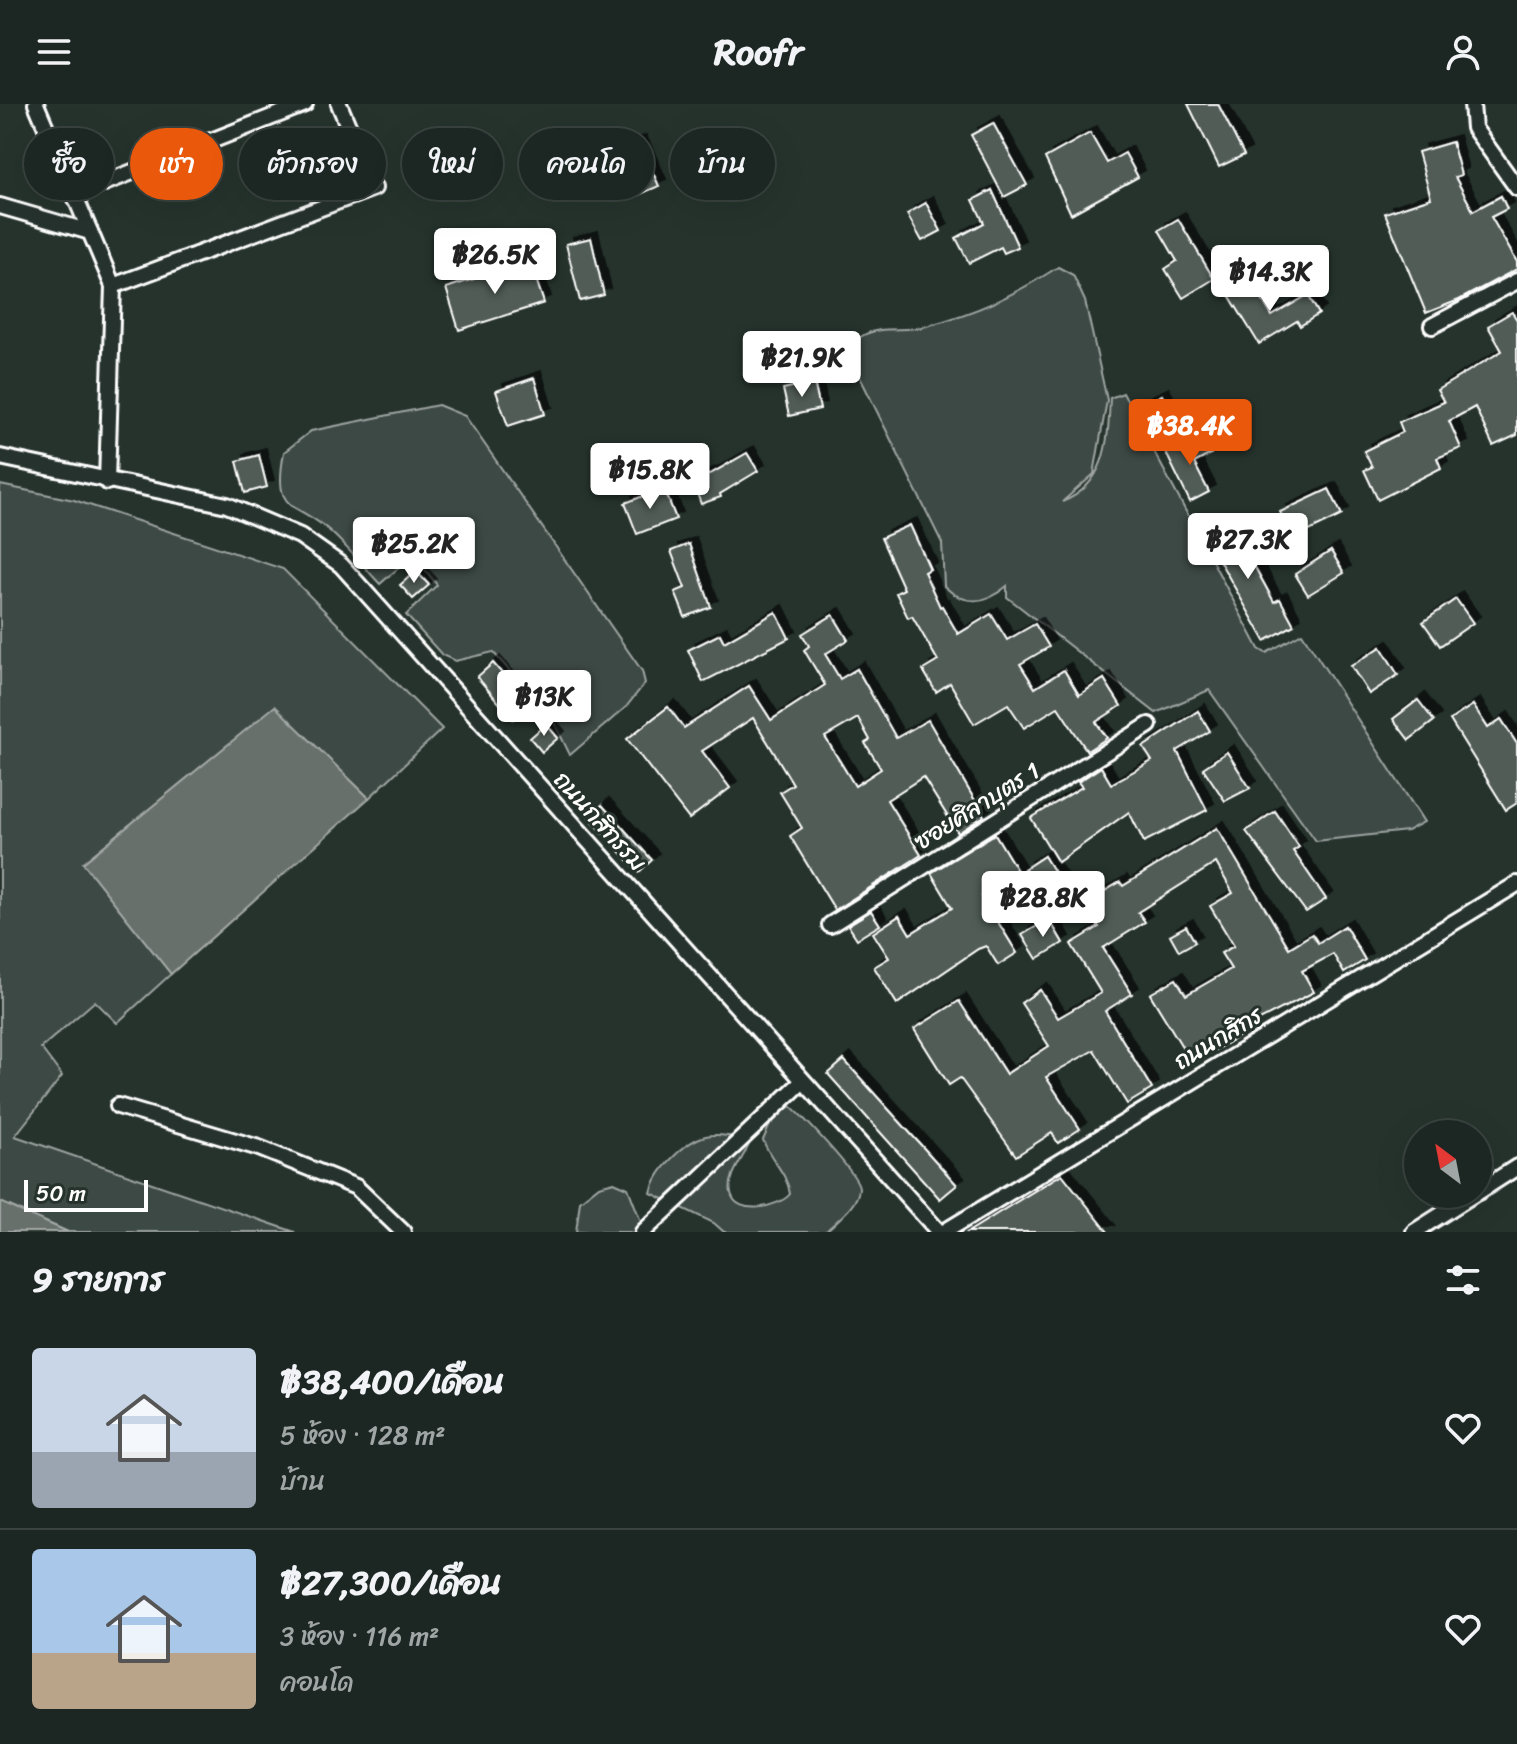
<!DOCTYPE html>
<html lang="th">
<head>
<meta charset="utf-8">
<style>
	:root { --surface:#1c2622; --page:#252e2a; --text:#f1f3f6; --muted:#a0a5a5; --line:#3a4340; --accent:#ea580c }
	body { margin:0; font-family:Sriracha,"Playpen Sans Thai",sans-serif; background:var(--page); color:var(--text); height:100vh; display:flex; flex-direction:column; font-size:30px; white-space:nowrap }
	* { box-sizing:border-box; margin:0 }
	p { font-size:26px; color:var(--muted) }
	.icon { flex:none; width:44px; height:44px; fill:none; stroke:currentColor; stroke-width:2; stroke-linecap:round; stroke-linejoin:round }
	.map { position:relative; height:1128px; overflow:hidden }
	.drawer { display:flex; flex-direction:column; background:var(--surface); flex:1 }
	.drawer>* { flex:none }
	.hud { position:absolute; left:24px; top:24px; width:800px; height:72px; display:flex; gap:16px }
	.needle { width:52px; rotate:328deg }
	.buttons { position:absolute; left:1404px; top:1016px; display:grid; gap:16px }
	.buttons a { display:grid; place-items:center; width:88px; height:88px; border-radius:50%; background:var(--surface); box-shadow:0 8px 32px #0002,0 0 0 2px var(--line); font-size:40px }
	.scale { position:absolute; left:24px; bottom:20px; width:124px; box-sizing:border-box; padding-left:8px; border:4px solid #fff; border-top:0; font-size:22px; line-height:28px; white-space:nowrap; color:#fff; -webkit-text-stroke:6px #26332d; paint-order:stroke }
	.price { position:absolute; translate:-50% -68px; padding:0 18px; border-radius:8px; background:#fff; color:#222; font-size:26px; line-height:52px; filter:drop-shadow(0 2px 4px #0008) }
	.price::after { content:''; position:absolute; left:50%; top:48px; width:24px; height:18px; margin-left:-12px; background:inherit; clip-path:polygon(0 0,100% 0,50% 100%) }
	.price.on { background:var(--accent); color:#fff }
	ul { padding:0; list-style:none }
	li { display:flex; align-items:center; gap:24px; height:200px; padding:0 32px }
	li+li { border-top:2px solid var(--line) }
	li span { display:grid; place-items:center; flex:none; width:224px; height:160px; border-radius:8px; color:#555 }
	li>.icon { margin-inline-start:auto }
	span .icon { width:96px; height:96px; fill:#fffc; stroke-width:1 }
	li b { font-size:34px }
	h2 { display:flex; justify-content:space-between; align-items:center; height:96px; padding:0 32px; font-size:34px }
	.chip { padding:0 28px; border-radius:36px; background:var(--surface); box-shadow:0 8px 32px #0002,0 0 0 2px var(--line); font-size:28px; line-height:72px }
	.chip.on { background:var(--accent); color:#fff }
	header { display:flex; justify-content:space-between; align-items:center; height:104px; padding:0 32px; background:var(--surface); font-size:36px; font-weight:700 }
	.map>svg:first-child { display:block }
	.green { fill:#3e4944; stroke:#9ea4a2; stroke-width:2 }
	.water { fill:#67706c; stroke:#a4a9a7; stroke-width:2 }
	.building { fill:#515c57; stroke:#fff; stroke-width:2; fill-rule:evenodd; filter:url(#shadow) }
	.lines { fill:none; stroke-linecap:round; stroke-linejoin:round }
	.street-casing { stroke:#fff; stroke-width:20 }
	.street { stroke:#26332d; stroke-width:14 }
	.labels { text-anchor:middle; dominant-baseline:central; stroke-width:6; stroke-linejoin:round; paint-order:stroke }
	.street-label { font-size:24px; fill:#fff; stroke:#26332d }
</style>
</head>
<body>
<header><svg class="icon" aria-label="menu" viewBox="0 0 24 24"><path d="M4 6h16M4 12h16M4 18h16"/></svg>Roofr<svg class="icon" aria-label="person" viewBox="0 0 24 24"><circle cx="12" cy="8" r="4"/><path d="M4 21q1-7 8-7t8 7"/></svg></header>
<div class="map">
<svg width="1517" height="1128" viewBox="0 0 1517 1128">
	<defs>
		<filter id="shadow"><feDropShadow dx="7" dy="-7" stdDeviation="0" flood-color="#0009"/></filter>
	</defs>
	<rect width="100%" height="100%" fill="#26332d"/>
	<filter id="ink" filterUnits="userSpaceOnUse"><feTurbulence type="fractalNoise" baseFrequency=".0125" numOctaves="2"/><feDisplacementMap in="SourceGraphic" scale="16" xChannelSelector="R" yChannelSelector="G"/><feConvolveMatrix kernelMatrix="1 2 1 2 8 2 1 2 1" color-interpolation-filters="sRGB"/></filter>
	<g filter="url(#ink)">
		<g class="green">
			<path d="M 1058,163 L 1073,171 L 1085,197 L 1107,296 L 1094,370 L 1062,398 C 1107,380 1108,337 1110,294 L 1123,289 L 1259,545 L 1266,549 L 1302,529 L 1424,718 L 1407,727 L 1316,737 L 1209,586 L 1156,609 L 1007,493 L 1007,482 C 986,500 964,502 944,482 L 942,439 L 853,259 C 853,249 852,238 862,232 C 879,221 905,228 923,223 C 978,208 1011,193 1058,163 Z"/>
			<path d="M 438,301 L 465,312 L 642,567 L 645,579 L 626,603 L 570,651 L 553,616 L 493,548 L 455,557 L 442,551 L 406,511 L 437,481 L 419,458 L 404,459 L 380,480 C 364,463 349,445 332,429 C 296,395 272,413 284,348 L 311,327 Z"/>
			<polygon points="0,381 74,396 283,465 442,625 369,694 275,603 83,759 171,870 117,919 95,897 41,944 62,972 15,1032 295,1128 68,1128 0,1098"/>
			<path d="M 787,999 C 799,1008 860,1072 859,1084 C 858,1102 837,1116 825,1128 L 724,1128 L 714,1119 L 651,1089 C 656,1066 688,1032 713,1031 C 725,1030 738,1034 751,1036 C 745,1053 727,1071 731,1089 C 736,1113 780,1103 790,1090 C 787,1068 770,1056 763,1036 L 775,1009 Z"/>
			<polygon points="614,1078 628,1084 645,1128 576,1128 580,1097 599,1082"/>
		</g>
		<g class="water">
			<polygon points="275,602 369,694 171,870 83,759"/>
			<polygon points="0,1098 68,1128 0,1128"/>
		</g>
		<g class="building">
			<polygon points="1188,0 1218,0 1244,51 1219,63"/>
			<polygon points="993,19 1027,81 1004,93 971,31"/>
			<polygon points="1090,29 1107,59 1125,49 1138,73 1071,110 1045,54"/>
			<polygon points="639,38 659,82 638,91 618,47"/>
			<polygon points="1452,38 1461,71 1455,73 1473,107 1501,92 1507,105 1491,113 1517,158 1517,165 1459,196 1426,209 1385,109 1431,94 1418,48"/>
			<polygon points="992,86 1018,143 1004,149 1001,143 969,159 956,134 984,119 973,96"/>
			<polygon points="926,99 941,127 922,137 907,110"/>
			<polygon points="1178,115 1214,175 1183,194 1165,165 1177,157 1159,126"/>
			<polygon points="591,134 604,191 580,197 566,140"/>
			<polygon points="530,157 544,199 459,226 446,184"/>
			<polygon points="1251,178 1272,212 1308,191 1319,210 1300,222 1297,217 1259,240 1229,191"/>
			<polygon points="1512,208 1517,216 1517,331 1493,342 1475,303 1449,317 1461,344 1437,354 1441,364 1378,396 1364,366 1372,363 1364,347 1403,328 1399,318 1444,298 1437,286 1502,247 1488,222"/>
			<polygon points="534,274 545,310 508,322 496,287"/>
			<polygon points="814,278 820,305 789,312 783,285"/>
			<polygon points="1162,291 1172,313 1153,322 1143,300"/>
			<polygon points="1202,331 1211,350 1194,359 1209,388 1190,398 1166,349"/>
			<polygon points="747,349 758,367 720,390 721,393 701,400 692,376 712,369"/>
			<polygon points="259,351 267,383 245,389 237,357"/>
			<polygon points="664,384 676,415 637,430 625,399"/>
			<polygon points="1329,385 1342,411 1293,435 1280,408"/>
			<polygon points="1228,414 1274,498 1280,495 1294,521 1265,537 1203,428"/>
			<polygon points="910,421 930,465 924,468 940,503 942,502 958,530 991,510 1007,536 1035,520 1049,543 1020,560 1035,584 1064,566 1079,591 1104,575 1121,602 1096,618 1107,634 1087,647 1058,603 1024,624 1008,600 974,620 950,579 936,588 923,566 938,557 912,512 908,514 896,489 904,485 881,434"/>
			<polygon points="689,440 711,503 685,513 675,488 685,484 671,447"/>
			<polygon points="1331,447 1344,469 1308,491 1295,470"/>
			<polygon points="416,467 429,481 413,495 400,481"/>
			<polygon points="1456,495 1473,519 1440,542 1423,518"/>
			<polygon points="776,508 789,534 703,578 688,546 720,530 724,538"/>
			<path d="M 833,511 L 848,536 L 825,550 L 840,575 L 857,565 L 896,634 L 928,616 L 984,712 L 958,729 L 923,673 L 887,696 L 921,751 L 835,806 L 790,732 L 802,724 L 780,688 L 793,680 L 753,614 L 702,647 L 730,684 L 689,715 L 627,635 L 668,603 L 684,624 L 749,582 L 771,616 L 825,581 L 804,546 L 809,542 L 802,530 ZM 858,614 L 870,636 L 865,639 L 881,665 L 855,682 L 825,633 Z"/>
			<polygon points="1381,543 1398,571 1369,590 1351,562"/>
			<polygon points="493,559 529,601 513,615 477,573"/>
			<polygon points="1418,596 1434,617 1409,636 1393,615"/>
			<polygon points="1473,601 1488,624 1501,615 1517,640 1517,699 1506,706 1450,616"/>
			<polygon points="1198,607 1210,627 1177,647 1207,706 1144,738 1129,708 1058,758 1031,714 1082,683 1078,678 1101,663 1111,680 1152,657 1143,643"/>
			<polygon points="546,620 558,634 542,648 530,634"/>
			<polygon points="1227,648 1250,684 1225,697 1203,664"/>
			<polygon points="602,701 652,756 639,768 589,713"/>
			<polygon points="1275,707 1299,743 1293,747 1326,795 1306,808 1246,727"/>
			<polygon points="1217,724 1289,844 1312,830 1318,839 1345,822 1365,856 1344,869 1333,850 1302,867 1314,888 1248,922 1250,926 1192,959 1150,890 1176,875 1186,891 1231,865 1221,849 1234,842 1210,802 1233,789 1216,759 1138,808 1145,818 1103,844 1132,890 1105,907 1152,985 1127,1000 1094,946 1046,973 1080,1025 1058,1039 1052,1029 1016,1052 960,974 949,981 914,925 959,897 1006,970 1049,942 1021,899 1040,886 1058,914 1101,889 1071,840 1099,823 1085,799 1120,778 1123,782"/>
			<polygon points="995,730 1019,770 982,792 1017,849 998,861 986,842 978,845 897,900 874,863 889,854 873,829 899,812 910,830 952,804 931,769"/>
			<polygon points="1044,752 1072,798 1053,810 1024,765"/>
			<polygon points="871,807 880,821 857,835 848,821"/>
			<polygon points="1049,815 1063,839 1037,855 1022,831"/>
			<polygon points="1186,822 1195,838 1179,847 1170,831"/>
			<polygon points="844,956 957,1081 940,1095 828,970"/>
			<polygon points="1062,1070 1108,1128 968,1128 1000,1108"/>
		</g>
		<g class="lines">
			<g class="street-casing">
				<g id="street">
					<polyline points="36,0 113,182 107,378"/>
					<polyline points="1472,0 1474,24 1517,84"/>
					<polyline points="74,91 305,0"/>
					<polyline points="0,102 90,128"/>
					<polyline points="113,182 374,84 339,0"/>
					<polyline points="1432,222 1517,177"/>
					<polyline points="0,353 227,401 300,432 341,461 939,1128"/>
					<polyline points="830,821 1149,621"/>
					<polyline points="118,1002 259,1044 356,1083 403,1128"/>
					<polyline points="1478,1088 1517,1063"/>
					<polyline points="643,1128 802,978"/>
					<polyline points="944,1128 1517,780"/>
					<polyline points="1414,1128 1474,1090"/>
				</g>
			</g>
			<use href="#street" class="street"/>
		</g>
	</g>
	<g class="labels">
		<g class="street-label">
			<text transform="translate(977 702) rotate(-32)">ซอยศิลาบุตร 1</text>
			<text transform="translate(600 717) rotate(48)">ถนนกสิกรรม</text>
			<text transform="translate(1218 934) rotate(-31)">ถนนกสิกร</text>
		</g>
	</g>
</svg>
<div class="buttons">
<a><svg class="needle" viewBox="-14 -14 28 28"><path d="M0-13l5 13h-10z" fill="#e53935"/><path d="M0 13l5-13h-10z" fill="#a0a5a5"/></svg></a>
</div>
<div class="scale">50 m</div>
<b class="price" style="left:495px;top:192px">฿26.5K</b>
<b class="price" style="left:1270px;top:209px">฿14.3K</b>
<b class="price" style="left:802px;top:295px">฿21.9K</b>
<b class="price on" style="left:1190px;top:363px">฿38.4K</b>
<b class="price" style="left:650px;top:407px">฿15.8K</b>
<b class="price" style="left:1248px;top:477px">฿27.3K</b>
<b class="price" style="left:414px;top:481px">฿25.2K</b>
<b class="price" style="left:544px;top:634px">฿13K</b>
<b class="price" style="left:1043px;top:835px">฿28.8K</b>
<div class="hud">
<a class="chip">ซื้อ</a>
<a class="chip on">เช่า</a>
<a class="chip">ตัวกรอง</a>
<a class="chip">ใหม่</a>
<a class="chip">คอนโด</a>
<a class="chip">บ้าน</a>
</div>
</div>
<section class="drawer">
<h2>9 รายการ<svg class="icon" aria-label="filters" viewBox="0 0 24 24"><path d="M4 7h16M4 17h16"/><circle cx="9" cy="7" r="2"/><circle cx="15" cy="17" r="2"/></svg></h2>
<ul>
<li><span style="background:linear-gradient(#c9d6e8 65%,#9aa5b1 0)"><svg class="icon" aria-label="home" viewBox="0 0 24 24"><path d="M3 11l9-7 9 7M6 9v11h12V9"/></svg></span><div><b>฿38,400/เดือน</b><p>5 ห้อง · 128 m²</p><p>บ้าน</p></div><svg class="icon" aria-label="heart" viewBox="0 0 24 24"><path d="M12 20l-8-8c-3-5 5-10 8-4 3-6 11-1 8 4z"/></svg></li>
<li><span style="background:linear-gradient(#a9c7e8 65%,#b9a48a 0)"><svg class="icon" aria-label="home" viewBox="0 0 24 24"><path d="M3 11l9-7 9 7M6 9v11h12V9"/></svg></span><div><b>฿27,300/เดือน</b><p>3 ห้อง · 116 m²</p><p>คอนโด</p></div><svg class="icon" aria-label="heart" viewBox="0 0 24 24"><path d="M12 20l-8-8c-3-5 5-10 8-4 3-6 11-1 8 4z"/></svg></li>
</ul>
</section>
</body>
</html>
